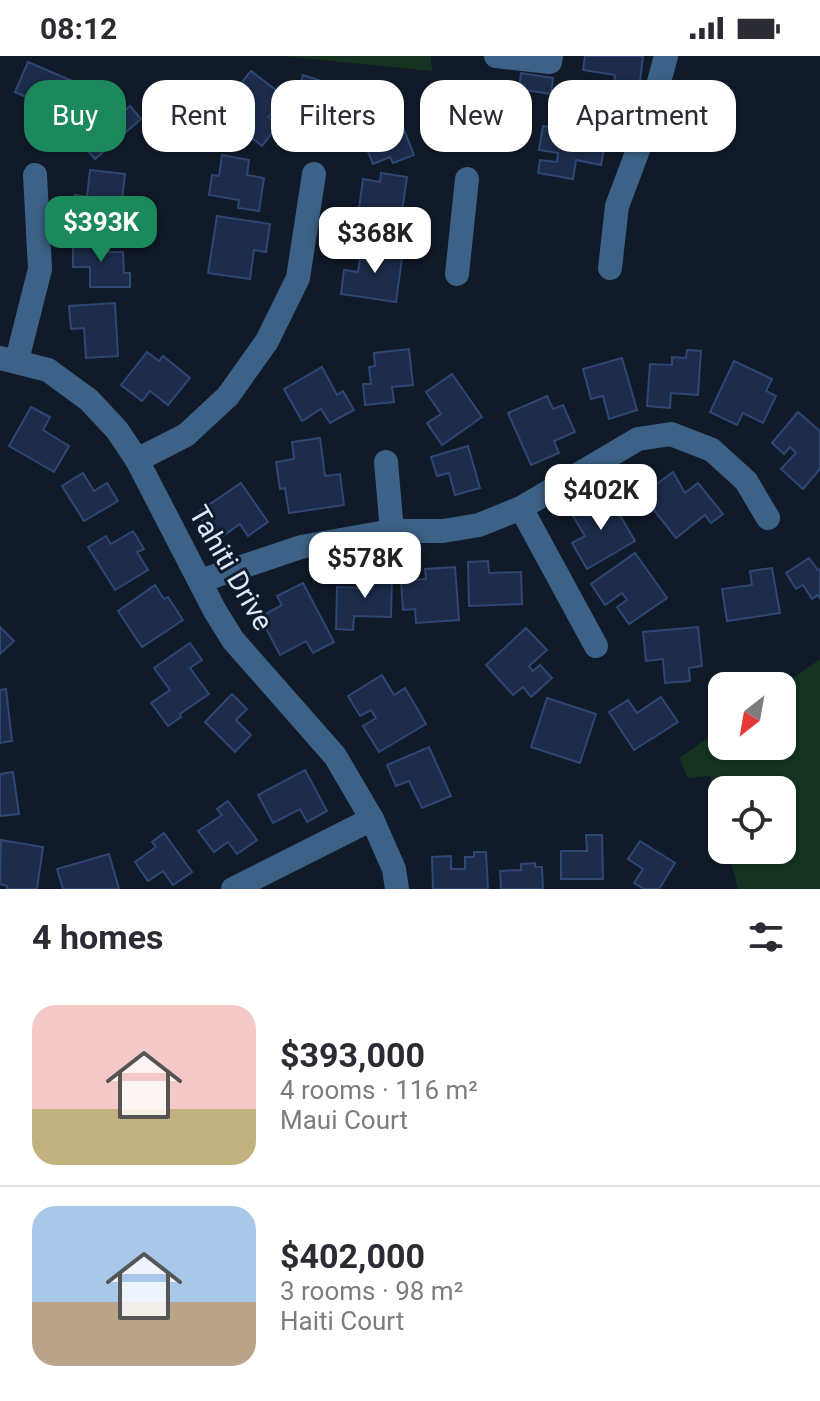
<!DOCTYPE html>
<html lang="en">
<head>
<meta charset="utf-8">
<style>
	:root { --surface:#fff; --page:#f7f7f7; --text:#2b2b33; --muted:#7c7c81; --line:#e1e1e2; --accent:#1b895c }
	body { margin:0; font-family:Roboto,sans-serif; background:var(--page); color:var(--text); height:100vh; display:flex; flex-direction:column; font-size:30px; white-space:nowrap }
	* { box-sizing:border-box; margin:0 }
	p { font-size:26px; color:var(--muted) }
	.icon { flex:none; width:44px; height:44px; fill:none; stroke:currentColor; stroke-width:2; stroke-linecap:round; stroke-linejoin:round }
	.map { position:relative; height:833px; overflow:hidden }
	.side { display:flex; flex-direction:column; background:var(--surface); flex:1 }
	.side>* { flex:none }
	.guide { position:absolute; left:24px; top:24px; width:772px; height:72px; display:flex; gap:16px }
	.needle { width:52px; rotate:211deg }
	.tools { position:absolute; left:708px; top:616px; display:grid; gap:16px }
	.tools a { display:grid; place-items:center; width:88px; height:88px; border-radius:16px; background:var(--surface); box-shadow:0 2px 6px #0004; font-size:40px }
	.price { position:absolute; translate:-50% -68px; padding:0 18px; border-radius:16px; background:#fff; color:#222; font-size:26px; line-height:52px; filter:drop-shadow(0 2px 4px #0008) }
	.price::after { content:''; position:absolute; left:50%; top:48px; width:24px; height:18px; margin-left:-12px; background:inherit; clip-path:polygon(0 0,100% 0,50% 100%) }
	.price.selected { background:var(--accent); color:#fff }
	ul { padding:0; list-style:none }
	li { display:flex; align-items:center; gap:24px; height:200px; padding:0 32px }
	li+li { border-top:2px solid var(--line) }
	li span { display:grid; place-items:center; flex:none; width:224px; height:160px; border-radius:24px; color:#555 }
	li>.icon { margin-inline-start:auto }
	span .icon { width:96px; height:96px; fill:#fffc; stroke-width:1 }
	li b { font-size:34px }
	h2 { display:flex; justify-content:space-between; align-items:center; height:96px; padding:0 32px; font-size:34px }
	.pill { padding:0 28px; border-radius:24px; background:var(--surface); box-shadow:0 2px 6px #0004; font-size:28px; line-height:72px }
	.pill.selected { background:var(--accent); color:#fff }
	.status { display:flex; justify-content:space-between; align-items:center; height:56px; padding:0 40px; background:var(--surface); direction:ltr }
	.status svg { height:22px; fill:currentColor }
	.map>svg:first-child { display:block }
	.green { fill:#143321 }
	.building { fill:#1d2c4a; stroke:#2f4775; stroke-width:2 }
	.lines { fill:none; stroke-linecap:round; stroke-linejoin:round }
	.minor { stroke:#3c6287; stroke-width:24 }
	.labels { text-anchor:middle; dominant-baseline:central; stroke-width:6; stroke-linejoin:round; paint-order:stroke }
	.street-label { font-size:28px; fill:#d9e9ff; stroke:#111a29 }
</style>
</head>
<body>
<div class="status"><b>08:12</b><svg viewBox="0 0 49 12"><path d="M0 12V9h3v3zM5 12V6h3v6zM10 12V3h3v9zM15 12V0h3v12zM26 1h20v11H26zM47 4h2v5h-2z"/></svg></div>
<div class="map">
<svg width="820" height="833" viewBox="0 0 820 833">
	<rect width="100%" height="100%" fill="#111a29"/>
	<g class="green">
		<polygon points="282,0 431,0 432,15"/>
		<polygon points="820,603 820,833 738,833 728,794 782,794 782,734 722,734 722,770 710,720 688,722 679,702 722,672 722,690 782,690 782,630"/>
	</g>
	<g class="building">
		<polygon points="585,0 643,0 639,34 614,30 615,19 583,14"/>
		<polygon points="28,6 77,27 59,69 38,60 43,49 15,36"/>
		<polygon points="251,15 285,41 268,61 278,69 262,90 219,55"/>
		<polygon points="521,17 553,22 551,38 519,33"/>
		<polygon points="303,19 340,31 335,48 346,52 339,74 310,65 314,52 295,46"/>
		<polygon points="104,41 119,59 130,50 141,63 95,103 80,86 95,74 83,60"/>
		<polygon points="566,41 621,50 618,71 608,70 601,109 576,104 573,123 538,117 540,104 557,106 558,97 539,94 543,70 561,73"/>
		<polygon points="393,46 414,99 393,107 390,101 373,108 362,81 375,75 367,56"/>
		<polygon points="222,99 249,104 247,119 264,122 259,155 238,152 239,144 209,139 212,119 219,120"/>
		<polygon points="90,114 125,118 121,153 111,151 110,161 94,159 92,169 72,167 75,139 87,141"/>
		<polygon points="381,117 407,121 399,176 372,172 375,156 359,153 363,123 380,126"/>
		<polygon points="217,160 270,168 266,196 254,194 250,223 208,217"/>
		<polygon points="109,184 109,196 123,196 124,217 130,217 130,231 90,231 90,211 73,211 73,185"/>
		<polygon points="362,190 403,195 396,246 341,238 344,214 358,216"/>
		<polygon points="115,247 118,300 86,302 84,272 71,273 69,250"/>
		<polygon points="409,293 413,329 392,331 394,346 365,349 363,328 371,328 369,311 375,310 374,297"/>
		<polygon points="687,294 701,295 698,339 671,337 670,352 647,350 650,308 672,309 672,301 686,302"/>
		<polygon points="147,296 159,305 163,300 190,322 168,349 150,335 142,345 121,329"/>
		<polygon points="622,302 637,354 609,363 603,340 591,343 583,313"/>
		<polygon points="734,305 772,323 766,335 776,340 763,367 743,357 737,369 710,356"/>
		<polygon points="322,311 337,339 343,335 354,354 330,367 321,353 302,365 284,333"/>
		<polygon points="452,318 482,361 442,389 427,367 441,358 426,336"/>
		<polygon points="547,340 553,353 563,349 575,376 554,385 559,397 531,409 508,357"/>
		<polygon points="31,351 50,361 43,374 69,390 54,416 9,390"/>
		<polygon points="798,356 820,375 820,413 803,433 781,413 796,397 790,391 784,398 772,387"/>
		<polygon points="320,382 325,420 340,418 344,449 289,457 285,432 280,433 276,406 294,403 292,386"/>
		<polygon points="468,390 480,432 455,439 449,417 437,420 431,401"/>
		<polygon points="673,416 685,437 698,427 723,458 711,467 705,459 676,482 642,439"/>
		<polygon points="83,417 94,435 107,427 118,445 84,465 62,430"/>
		<polygon points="241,427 268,466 248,480 240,468 216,485 197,457"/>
		<polygon points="608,439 635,485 587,513 572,487 585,480 573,460"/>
		<polygon points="133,475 144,493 137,496 148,514 115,534 88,491 106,480 111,488"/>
		<polygon points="635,497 667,542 629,568 617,551 627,544 622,537 605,549 591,528"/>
		<polygon points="809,502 818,514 820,513 820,543 818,539 812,543 803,529 796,533 786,517"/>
		<polygon points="488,505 489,517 521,516 522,548 469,550 468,506"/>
		<polygon points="455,511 459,564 416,567 415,553 403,554 401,525 426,523 425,513"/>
		<polygon points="772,512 780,557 727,565 722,533 752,529 750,515"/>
		<polygon points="365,516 392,516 391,561 354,560 353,574 336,573 337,531 365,532"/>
		<polygon points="303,527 334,586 313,597 306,585 280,599 260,561 282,549 277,540"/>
		<polygon points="155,529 164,543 168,541 183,564 142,591 118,555"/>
		<polygon points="0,571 14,585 0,598"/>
		<polygon points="698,571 702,610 689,612 690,625 665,627 663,603 646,605 643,576"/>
		<polygon points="526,572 547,594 529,610 533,615 540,609 552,622 531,641 523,631 513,639 486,609"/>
		<polygon points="190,587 202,604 190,612 209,638 180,658 181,661 168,670 151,647 170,634 154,612"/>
		<polygon points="382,619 394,639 405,632 426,668 379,696 363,670 376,662 371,654 360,660 348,640"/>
		<polygon points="6,633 12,685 0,687 0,634"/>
		<polygon points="232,638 247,653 236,664 251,679 235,696 205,666"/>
		<polygon points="661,641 678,666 634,694 609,656 628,644 637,657"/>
		<polygon points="547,642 596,658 580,707 531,691"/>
		<polygon points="429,691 451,740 422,752 409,725 396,730 387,709"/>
		<polygon points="305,714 327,755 307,766 300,753 273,767 258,739"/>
		<polygon points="13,716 19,758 0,760 0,718"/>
		<polygon points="228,745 257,784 237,798 228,786 214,796 198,775 222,759 217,753"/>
		<polygon points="164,777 192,816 173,829 163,815 148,825 135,806 156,791 152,786"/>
		<polygon points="586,779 602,779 603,823 561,823 561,795 587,795"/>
		<polygon points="1,784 43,791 37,833 7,833 7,830 0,828"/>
		<polygon points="640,785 675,807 659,833 644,833 634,827 643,813 628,803"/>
		<polygon points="474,796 486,796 488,833 433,833 432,801 451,800 451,813 465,813 465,801 474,801"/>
		<polygon points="109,798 119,833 63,833 57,813"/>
		<polygon points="535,807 535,811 542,811 543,833 501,833 500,815 521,814 521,808"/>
	</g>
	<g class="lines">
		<g class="minor">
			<polyline points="496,0 550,6 551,0"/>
			<polyline points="610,212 617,150 647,70 666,0"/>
			<polyline points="457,218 467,123"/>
			<polyline points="0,302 48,314 89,344 117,374 137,404 215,555 233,584 335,700 372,763 394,813 397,833"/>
			<polyline points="17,304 40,213 35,119"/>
			<polyline points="137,404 186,379 228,340 267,285 298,222 314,118"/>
			<polyline points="386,406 392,475"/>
			<polyline points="521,452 596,590"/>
			<polyline points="200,525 301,491 392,475 443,475 479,469 521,452 638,383 671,378 712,394 746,425 768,462"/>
			<polyline points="233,833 372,763"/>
		</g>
	</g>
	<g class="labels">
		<g class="street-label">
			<text transform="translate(231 512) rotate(60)">Tahiti Drive</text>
		</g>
	</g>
</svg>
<div class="tools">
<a><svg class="needle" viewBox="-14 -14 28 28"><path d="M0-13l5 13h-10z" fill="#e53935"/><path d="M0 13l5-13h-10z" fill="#7c7c81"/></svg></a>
<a><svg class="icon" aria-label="locate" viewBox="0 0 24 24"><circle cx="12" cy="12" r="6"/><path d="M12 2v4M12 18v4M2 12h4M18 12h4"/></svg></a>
</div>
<b class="price selected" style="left:101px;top:208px">$393K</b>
<b class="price" style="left:375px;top:219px">$368K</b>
<b class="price" style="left:601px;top:476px">$402K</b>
<b class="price" style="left:365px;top:544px">$578K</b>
<div class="guide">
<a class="pill selected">Buy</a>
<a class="pill">Rent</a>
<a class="pill">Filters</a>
<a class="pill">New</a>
<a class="pill">Apartment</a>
</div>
</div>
<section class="side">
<h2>4 homes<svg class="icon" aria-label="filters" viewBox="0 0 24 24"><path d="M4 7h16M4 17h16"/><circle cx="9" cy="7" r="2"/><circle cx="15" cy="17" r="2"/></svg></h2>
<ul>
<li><span style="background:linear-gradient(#f6c9c9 65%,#c2b280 0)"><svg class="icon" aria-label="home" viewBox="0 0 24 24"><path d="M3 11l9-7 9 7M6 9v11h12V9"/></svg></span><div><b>$393,000</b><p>4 rooms · 116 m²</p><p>Maui Court</p></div></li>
<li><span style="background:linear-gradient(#a9c7e8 60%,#b9a48a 0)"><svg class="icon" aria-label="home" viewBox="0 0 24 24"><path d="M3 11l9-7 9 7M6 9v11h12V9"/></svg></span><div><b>$402,000</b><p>3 rooms · 98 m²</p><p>Haiti Court</p></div></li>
</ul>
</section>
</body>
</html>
